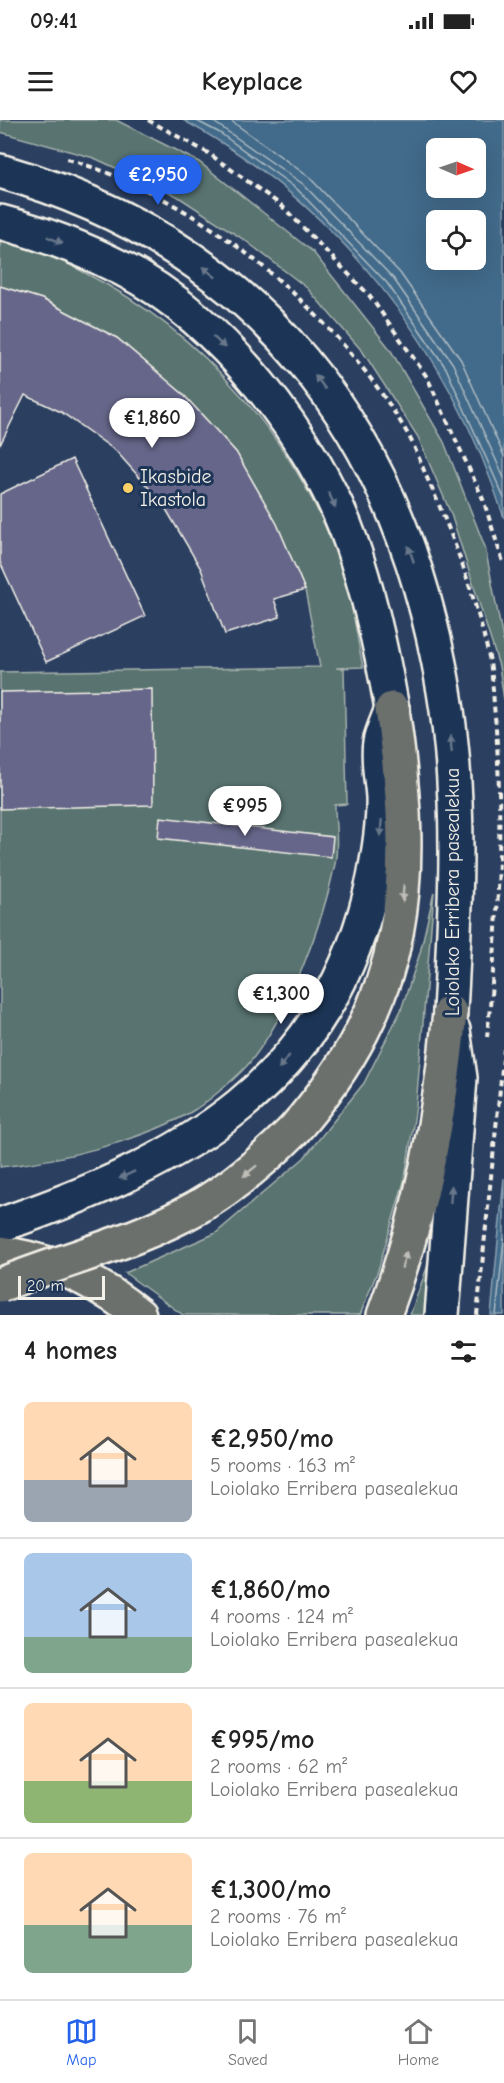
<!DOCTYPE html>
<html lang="en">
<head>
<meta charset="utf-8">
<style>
	:root { --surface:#fff; --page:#f2f2f2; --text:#222; --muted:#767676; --line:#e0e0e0; --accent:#2563eb }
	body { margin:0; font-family:"Comic Neue",sans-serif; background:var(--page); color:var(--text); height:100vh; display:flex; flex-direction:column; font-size:22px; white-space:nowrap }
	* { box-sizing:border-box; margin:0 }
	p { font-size:20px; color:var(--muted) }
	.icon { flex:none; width:33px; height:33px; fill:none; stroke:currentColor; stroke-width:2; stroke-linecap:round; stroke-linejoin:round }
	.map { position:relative; height:1195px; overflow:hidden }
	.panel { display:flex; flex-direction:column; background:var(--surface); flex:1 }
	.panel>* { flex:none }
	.needle { width:39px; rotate:92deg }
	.fabs { position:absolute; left:426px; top:18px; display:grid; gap:12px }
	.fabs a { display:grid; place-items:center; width:60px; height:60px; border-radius:9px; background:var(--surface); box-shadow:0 6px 24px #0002; font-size:30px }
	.scale { position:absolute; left:18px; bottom:15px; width:87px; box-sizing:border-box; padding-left:6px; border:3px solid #f4f1e8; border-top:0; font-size:16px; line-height:21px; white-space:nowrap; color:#f4f1e8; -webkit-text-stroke:4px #1d3557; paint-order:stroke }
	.price { position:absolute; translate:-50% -51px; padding:0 14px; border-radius:21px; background:#fff; color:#222; font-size:20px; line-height:39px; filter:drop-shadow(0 2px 3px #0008) }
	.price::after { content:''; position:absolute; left:50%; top:36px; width:18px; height:14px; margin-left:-9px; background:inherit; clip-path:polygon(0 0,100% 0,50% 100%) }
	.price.active { background:var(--accent); color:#fff }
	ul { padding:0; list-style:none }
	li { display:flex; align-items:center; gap:18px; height:150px; padding:0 24px }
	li+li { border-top:2px solid var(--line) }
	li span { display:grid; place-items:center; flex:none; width:168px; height:120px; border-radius:9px; color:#555 }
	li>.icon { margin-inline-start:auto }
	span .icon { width:72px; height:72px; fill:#fffc; stroke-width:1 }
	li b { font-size:26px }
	h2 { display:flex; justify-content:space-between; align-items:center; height:72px; padding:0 24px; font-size:26px }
	.status { display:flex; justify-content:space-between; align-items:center; height:42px; padding:0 30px; background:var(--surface); direction:ltr }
	.status svg { height:16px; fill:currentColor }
	header { display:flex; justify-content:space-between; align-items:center; height:78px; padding:0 24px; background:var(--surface); font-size:27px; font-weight:700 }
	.tabs { display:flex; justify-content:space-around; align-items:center; height:84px; border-top:2px solid var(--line); background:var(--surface); font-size:16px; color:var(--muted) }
	.tabs a { display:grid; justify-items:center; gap:3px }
	.tabs .active { color:var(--accent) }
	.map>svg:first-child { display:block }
	.green { fill:#587370; stroke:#a6b2ac; stroke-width:1.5 }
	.water { fill:#426a8a; stroke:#89a0b0; stroke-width:1.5; fill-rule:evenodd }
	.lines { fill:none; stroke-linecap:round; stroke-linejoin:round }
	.shore { stroke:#adbbc2; stroke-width:1.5 }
	.building { fill:#656689; stroke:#f4f1e8; stroke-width:1.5 }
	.tertiary-casing { stroke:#f4f1e8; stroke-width:38 }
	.secondary-casing { stroke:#f4f1e8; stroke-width:38 }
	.motorway-casing { stroke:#f4f1e8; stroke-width:38 }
	.path { stroke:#f4f1e8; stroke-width:4; stroke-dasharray:6 4.5; stroke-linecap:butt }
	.tertiary { stroke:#1d3557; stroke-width:33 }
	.secondary { stroke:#1d3557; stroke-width:33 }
	.motorway { stroke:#6c706d; stroke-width:33 }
	.motorway-bridge-casing { stroke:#f4f1e8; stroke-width:38; stroke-linecap:butt }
	.motorway-bridge { stroke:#6c706d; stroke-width:33 }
	.oneway { fill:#68778a }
	.oneway2 { fill:#bebdb7 }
	.poi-dot { fill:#ffd166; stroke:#1d3557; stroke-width:2 }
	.labels { text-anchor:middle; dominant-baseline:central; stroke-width:6; stroke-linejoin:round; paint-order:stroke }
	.poi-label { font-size:20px; fill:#f4f1e8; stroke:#1d3557; text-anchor:start }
	.street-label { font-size:20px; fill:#f4f1e8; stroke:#1d3557 }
</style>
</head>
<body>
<div class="status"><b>09:41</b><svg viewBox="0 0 49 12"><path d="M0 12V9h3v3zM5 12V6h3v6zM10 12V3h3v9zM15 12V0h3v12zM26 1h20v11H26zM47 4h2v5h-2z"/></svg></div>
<header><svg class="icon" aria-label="menu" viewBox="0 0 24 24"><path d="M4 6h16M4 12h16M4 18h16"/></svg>Keyplace<svg class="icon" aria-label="heart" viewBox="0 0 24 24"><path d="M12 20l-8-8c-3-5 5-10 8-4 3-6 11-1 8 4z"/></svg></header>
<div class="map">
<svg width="504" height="1195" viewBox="0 0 504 1195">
	<rect width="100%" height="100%" fill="#2b3f61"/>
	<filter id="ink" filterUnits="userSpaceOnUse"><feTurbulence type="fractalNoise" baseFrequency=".0167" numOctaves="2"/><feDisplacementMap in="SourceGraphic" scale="12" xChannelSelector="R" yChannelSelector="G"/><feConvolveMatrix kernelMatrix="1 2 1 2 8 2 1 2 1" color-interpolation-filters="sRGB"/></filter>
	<g filter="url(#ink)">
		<g class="green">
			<polygon points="0,0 116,0 199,42 313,132 390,229 444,322 485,427 504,525 504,580 499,546 451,394 418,317 363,232 307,168 246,121 177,76 94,38 0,12"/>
			<path d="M 0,121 C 15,125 30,128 44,133 C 58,138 72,146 85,153 C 203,212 299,324 342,449 C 353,480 356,515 363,547 L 336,548 L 344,549 L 347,684 L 335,685 C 335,704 339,726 335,744 C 322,806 290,891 251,941 C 240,955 211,979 196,989 C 146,1020 59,1041 0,1047 L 0,552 L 320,547 L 305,470 L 277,404 L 236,332 L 182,273 L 117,218 L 42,179 L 0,166 Z"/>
			<polygon points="434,772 416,986 405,1058 378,1150 360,1195 183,1195 125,1153 216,1113 304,1038 364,963 401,890 420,833"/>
			<polygon points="443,1103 428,1195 410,1195"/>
		</g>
		<g class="water">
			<path d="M 183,0 L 504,0 L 504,398 C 451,231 338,84 183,0 ZM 436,28 L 476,28 L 476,68 L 436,68 ZM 436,100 L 476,100 L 476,140 L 436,140 Z"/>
			<polygon points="504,1058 504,1195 491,1195"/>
		</g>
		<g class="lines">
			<g class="shore">
				<polyline points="195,0 220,13 297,69 387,163 446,248 504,378"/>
				<polyline points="211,0 303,64 393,158 453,244 504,358"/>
				<polyline points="230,0 309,57 400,153 461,240 504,336"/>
				<polyline points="496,1195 504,1119"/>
			</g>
		</g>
		<g class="building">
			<polygon points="0,166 42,179 117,218 182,273 236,332 277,404 305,470 274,479 280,497 225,514 201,449 163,384 116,331 61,292 25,275 0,325"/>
			<polygon points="72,339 145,496 46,542 0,442 0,374"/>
			<polygon points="152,569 153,685 0,689 0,572"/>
			<polygon points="160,697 333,717 331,737 158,718"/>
		</g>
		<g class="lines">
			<g class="tertiary-casing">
				<g id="tertiary">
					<path d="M 0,1105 C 184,1042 330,964 374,758 C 379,732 384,704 383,677 C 382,660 377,639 380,623 C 382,612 388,600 392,589"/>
					<polyline points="442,1195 460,958 453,910"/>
				</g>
			</g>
			<g class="secondary-casing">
				<g id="secondary">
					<path d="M 0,51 C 259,125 401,310 444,571 C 462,677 456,785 450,892"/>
					<path d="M 0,102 C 42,113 84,129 123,149 C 220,198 315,319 351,422 C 370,476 382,532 392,589"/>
				</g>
			</g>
			<g class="motorway-casing">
				<g id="motorway">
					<path d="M 293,1011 C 411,876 417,759 392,589"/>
					<path d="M 0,1133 C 53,1140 98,1161 139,1195"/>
					<path d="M 384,1195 C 421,1095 440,998 450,892"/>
				</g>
			</g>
			<g class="path">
				<polyline points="148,0 208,33 281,85 369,175 427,257 483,379 504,445"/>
				<path d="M 67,39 C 202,78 335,191 406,311 C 415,326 421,344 428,360 C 454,417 475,476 489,537 C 493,556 493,577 495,596 C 504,703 498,810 487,917"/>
				<polyline points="477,1195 504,929"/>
			</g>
			<use href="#tertiary" class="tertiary"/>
			<use href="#secondary" class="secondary"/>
			<use href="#motorway" class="motorway"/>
			<g class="motorway-bridge-casing">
				<path id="motorway-bridge" d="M 0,1165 C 65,1139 136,1122 196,1088 C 233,1067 264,1040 293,1011"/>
			</g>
			<use href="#motorway-bridge" class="motorway-bridge"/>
		</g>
		<defs><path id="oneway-solid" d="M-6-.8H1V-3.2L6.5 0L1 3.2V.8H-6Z" transform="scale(1.5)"/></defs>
		<g class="oneway">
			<use href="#oneway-solid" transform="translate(55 120) rotate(23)"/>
			<use href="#oneway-solid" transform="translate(209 152) rotate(-142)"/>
			<use href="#oneway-solid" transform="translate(219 222) rotate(43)"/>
			<use href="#oneway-solid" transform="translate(320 262) rotate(-127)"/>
			<use href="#oneway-solid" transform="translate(332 380) rotate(65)"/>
			<use href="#oneway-solid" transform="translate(411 434) rotate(-109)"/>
			<use href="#oneway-solid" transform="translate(451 624) rotate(-95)"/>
			<use href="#oneway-solid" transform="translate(381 708) rotate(95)"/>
			<use href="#oneway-solid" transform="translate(284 942) rotate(129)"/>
			<use href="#oneway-solid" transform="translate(127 1055) rotate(155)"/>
			<use href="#oneway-solid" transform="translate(451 1074) rotate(-86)"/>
		</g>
		<g class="oneway2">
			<use href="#oneway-solid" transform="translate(403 773) rotate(95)"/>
			<use href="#oneway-solid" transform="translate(250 1051) rotate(141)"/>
			<use href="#oneway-solid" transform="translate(404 1140) rotate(-74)"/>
		</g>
	</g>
	<circle class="poi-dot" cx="128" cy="368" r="6"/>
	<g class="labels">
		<g class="poi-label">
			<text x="140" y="356">Ikasbide<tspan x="140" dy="23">Ikastola</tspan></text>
		</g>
		<g class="street-label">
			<text transform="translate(452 772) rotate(-90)">Loiolako Erribera pasealekua</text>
		</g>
	</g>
</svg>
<div class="fabs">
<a><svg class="needle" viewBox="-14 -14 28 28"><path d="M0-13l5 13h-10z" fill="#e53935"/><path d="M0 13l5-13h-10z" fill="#767676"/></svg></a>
<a><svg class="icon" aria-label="locate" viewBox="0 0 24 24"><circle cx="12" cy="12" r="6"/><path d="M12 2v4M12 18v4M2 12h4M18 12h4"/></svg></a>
</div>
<div class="scale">20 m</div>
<b class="price active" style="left:158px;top:86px">€2,950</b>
<b class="price" style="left:152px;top:329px">€1,860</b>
<b class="price" style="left:245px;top:717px">€995</b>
<b class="price" style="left:281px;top:905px">€1,300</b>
</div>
<section class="panel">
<h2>4 homes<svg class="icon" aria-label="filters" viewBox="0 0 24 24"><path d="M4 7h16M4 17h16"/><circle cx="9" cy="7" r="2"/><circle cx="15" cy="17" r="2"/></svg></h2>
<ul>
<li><span style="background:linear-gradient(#ffd9b3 65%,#9aa5b1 0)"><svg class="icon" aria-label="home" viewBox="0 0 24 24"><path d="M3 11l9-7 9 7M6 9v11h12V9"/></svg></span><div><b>€2,950/mo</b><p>5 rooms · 163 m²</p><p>Loiolako Erribera pasealekua</p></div></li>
<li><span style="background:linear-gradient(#a9c7e8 70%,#7fa58c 0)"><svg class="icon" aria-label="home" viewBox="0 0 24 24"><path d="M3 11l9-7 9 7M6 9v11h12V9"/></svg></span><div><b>€1,860/mo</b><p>4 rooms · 124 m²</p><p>Loiolako Erribera pasealekua</p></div></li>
<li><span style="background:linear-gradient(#ffd9b3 65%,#8fb573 0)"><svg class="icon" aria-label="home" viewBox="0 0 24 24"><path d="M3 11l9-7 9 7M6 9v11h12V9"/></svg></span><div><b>€995/mo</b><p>2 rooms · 62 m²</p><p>Loiolako Erribera pasealekua</p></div></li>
<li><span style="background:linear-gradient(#ffd9b3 60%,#7fa58c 0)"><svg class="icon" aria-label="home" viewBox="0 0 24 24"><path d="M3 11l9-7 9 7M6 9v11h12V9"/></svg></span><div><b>€1,300/mo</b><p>2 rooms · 76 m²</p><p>Loiolako Erribera pasealekua</p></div></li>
</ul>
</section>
<nav class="tabs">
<a class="active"><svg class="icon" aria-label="map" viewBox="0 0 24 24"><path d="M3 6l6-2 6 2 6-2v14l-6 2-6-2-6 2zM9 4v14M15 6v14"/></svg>Map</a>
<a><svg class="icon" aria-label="saved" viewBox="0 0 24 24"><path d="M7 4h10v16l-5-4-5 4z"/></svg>Saved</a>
<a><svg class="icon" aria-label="home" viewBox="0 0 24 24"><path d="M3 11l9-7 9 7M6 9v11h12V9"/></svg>Home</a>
</nav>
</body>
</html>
